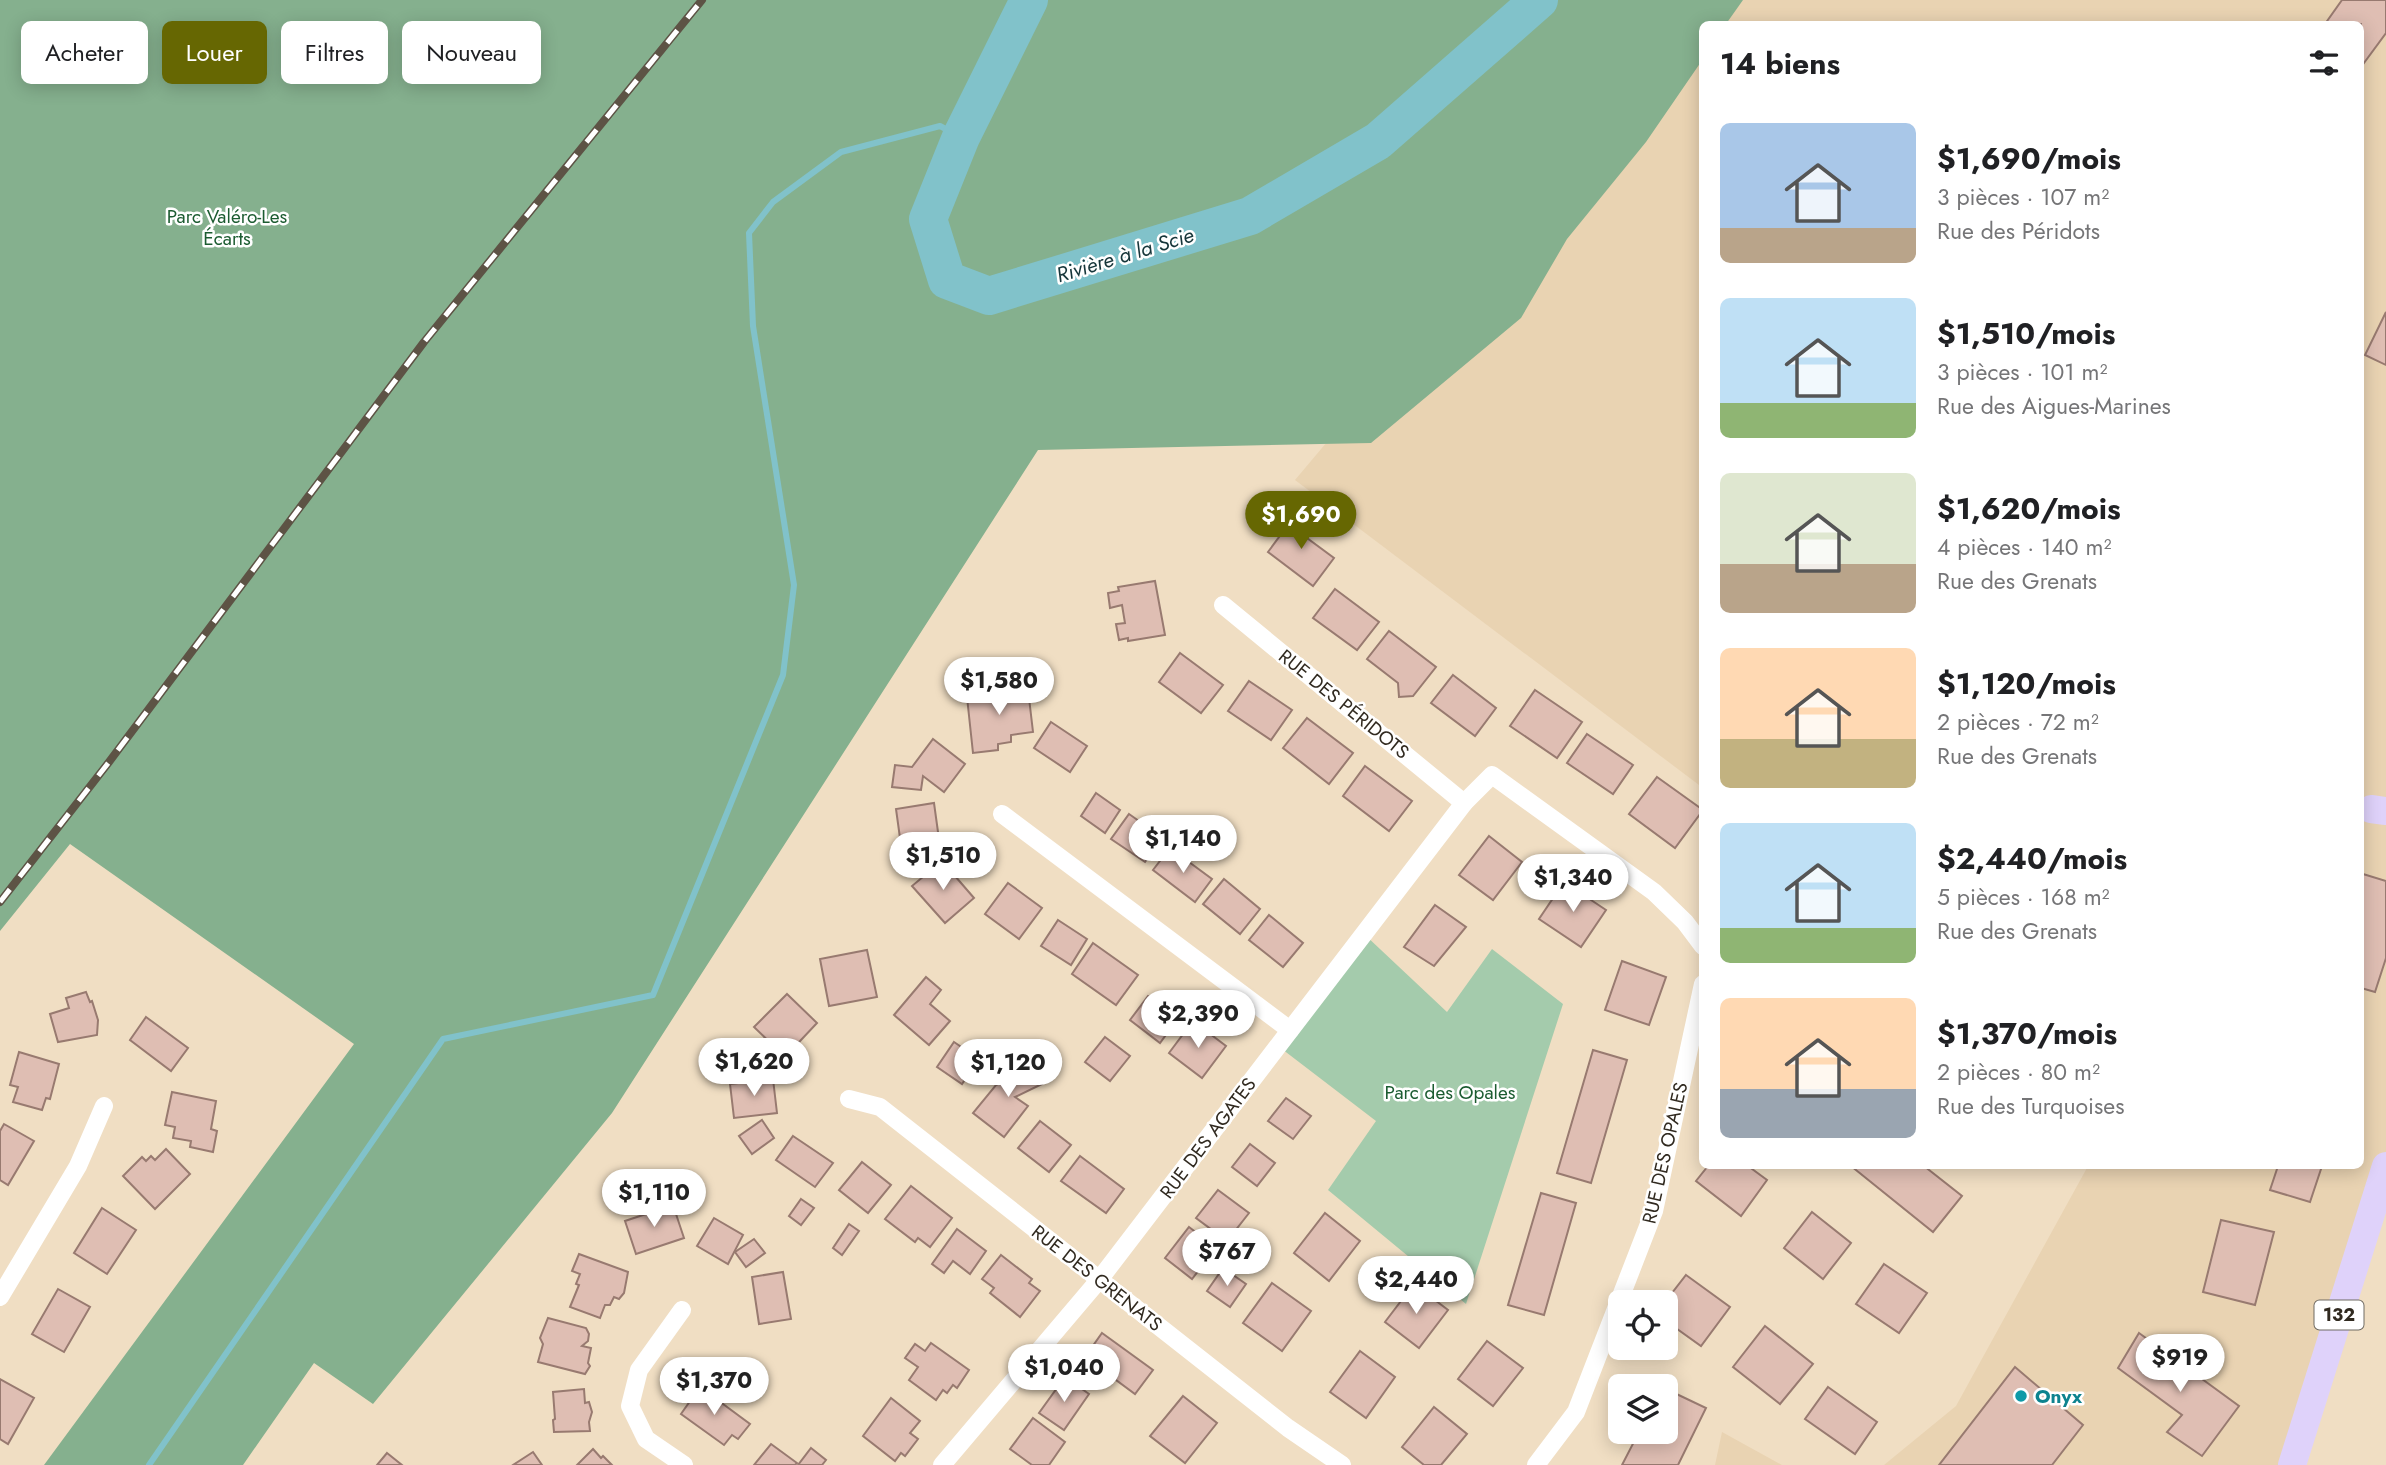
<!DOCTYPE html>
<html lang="fr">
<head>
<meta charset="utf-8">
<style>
	:root { --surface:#fff; --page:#f6f6f6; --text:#202124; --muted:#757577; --accent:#666702 }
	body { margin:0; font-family:Jost,sans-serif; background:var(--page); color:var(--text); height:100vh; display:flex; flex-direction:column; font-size:26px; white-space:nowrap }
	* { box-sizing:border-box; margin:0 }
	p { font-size:23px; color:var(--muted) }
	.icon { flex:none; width:38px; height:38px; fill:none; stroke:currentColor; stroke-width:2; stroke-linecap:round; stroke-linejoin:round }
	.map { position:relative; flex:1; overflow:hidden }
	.panel { position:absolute; left:1699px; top:21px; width:665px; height:1148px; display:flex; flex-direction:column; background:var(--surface); border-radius:10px; box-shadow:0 4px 18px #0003 }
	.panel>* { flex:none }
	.top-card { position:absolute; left:21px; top:21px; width:665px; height:63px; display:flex; gap:14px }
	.controls { position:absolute; left:1608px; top:1290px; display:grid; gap:14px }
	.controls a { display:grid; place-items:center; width:70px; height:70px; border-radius:10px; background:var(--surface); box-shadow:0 4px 18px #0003; font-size:35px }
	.price { position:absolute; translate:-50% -60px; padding:0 16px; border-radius:24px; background:#fff; color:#222; font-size:23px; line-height:46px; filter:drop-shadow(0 2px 4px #0008) }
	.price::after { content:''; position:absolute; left:50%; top:42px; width:21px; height:16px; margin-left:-10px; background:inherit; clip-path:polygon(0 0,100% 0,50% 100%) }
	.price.selected { background:var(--accent); color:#fff }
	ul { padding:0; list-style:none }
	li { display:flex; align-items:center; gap:21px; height:175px; padding:0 21px }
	li span { display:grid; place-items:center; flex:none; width:196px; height:140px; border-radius:10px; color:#555 }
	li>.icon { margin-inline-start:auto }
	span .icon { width:84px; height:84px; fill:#fffc; stroke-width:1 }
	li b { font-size:30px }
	h2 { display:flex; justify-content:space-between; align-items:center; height:84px; padding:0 21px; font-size:30px }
	.pill { padding:0 24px; border-radius:10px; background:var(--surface); box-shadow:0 4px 18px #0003; font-size:24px; line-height:63px }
	.pill.selected { background:var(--accent); color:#fff }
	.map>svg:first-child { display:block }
	.built { fill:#e9d3b2 }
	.green { fill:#a4cbac }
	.forest { fill:#85b08e }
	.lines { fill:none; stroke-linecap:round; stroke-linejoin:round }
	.stream { stroke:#81c2ca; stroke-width:6 }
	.river { stroke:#81c2ca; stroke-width:38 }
	.building { fill:#dfbeb3; stroke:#987a70; stroke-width:2 }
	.street { stroke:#fff; stroke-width:18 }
	.primary { stroke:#dfd2fa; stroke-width:28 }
	.rail-casing { stroke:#5d5345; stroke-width:8 }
	.rail { stroke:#fff; stroke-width:5; stroke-dasharray:16; stroke-linecap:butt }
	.culture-dot { fill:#0f9aa8; stroke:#fff; stroke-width:2.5 }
	.labels { text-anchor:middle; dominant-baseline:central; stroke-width:5; stroke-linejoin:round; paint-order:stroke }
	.shield { fill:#fff; stroke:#6f6a63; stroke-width:2 }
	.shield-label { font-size:18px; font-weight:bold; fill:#312a20 }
	.park-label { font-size:19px; fill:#1c5c31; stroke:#fff }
	.street-label { font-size:19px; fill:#312a20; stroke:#fff }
	.culture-label { font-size:19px; font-weight:bold; fill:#0d838f; stroke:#fff; text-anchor:start }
	.water-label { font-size:21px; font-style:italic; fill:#16363a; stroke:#fff }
</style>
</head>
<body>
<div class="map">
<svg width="2386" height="1465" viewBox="0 0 2386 1465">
	<rect width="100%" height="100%" fill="#f0dec3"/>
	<g class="built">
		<polygon points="1702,0 2386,0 2386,1188 2305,1465 1884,1465 1956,1406 2088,1166 2361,1166 2361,24 1703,24 1703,788 1295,480 1668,37"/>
		<polygon points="1722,1432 1782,1465 1715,1465"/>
	</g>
	<polygon class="green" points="1364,934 1447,1012 1492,949 1563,1004 1466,1304 1328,1190 1376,1121 1278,1046"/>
	<polygon class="forest" points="0,0 1743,0 1726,24 1703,24 1703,59 1646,142 1567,239 1521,318 1371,443 1038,450 612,1113 373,1404 314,1363 243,1465 44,1465 354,1044 70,844 0,931"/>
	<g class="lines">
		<polyline class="stream" points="149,1465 443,1039 653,995 783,675 794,585 753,326 749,233 773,202 841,152 940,126 961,137"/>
		<polyline class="river" points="1029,0 961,137 928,219 947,280 989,296 1250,216 1378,141 1539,0"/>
	</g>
	<g class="building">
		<polygon points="2342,0 2386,0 2386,33 2361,67 2361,24 2325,24"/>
		<polygon points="2386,312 2386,365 2365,355"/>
		<polygon points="1296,514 1315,527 1307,538 1334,558 1313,586 1268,552"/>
		<polygon points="1155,581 1165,635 1128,641 1128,638 1119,640 1116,624 1125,623 1122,605 1110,608 1108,593 1119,591 1118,587"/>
		<polygon points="1335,589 1379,622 1357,650 1313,618"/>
		<polygon points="1389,631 1436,667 1413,696 1399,697 1398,683 1367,659"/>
		<polygon points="1180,653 1223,685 1201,713 1159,682"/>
		<polygon points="1453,675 1496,708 1475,736 1431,703"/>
		<polygon points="1027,681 1033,732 1011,735 1011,742 998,744 998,750 973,753 967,697 1011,692 1010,683"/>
		<polygon points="1249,681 1292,710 1271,740 1228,711"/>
		<polygon points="1535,690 1582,722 1557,758 1510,726"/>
		<polygon points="1307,718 1353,753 1329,784 1283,748"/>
		<polygon points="1051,722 1087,746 1070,772 1034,748"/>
		<polygon points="1587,734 1633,765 1613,794 1567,763"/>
		<polygon points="933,739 965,764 944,792 923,776 921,790 892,787 895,765 912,767"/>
		<polygon points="1365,766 1412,801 1389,831 1343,796"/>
		<polygon points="1657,777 1703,810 1675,848 1629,814"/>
		<polygon points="1096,793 1120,810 1105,833 1081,816"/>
		<polygon points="934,803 942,861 904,867 896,809"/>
		<polygon points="1129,814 1163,838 1145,862 1111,839"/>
		<polygon points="1489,836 1522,862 1493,900 1459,875"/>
		<polygon points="1170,848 1212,879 1195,902 1153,870"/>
		<polygon points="942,861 974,898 945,923 912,886"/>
		<polygon points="2363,874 2386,881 2386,958 2375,992 2361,988 2361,881"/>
		<polygon points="1224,879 1260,909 1240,934 1203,904"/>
		<polygon points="1564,882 1606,910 1581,947 1539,919"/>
		<polygon points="1008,883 1042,908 1019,939 985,914"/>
		<polygon points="1435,905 1466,927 1434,966 1404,947"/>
		<polygon points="1269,915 1303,943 1283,967 1249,940"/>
		<polygon points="1058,920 1087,939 1071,965 1041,946"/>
		<polygon points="1093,943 1138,975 1116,1005 1072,974"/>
		<polygon points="867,950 877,997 829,1006 820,959"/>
		<polygon points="1622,961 1666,977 1649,1025 1605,1010"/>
		<polygon points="926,977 941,990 930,1004 950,1021 929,1045 894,1015"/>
		<polygon points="86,992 90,1002 92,1001 98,1020 97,1035 58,1042 50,1014 69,1008 66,998"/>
		<polygon points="1162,993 1184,1010 1160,1043 1130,1020 1148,996 1156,1001"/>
		<polygon points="787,994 817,1023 785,1057 754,1027"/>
		<polygon points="146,1017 188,1048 171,1071 130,1040"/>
		<polygon points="1193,1021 1226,1046 1202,1078 1169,1053"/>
		<polygon points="1105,1037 1130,1056 1110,1081 1085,1062"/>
		<polygon points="954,1042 979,1059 962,1084 937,1067"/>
		<polygon points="1593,1050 1627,1060 1591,1183 1557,1173"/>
		<polygon points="19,1052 59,1064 50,1099 46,1098 42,1110 13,1102 18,1087 10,1085"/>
		<polygon points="1029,1058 1042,1084 1015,1097 1028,1106 1004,1137 973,1113 996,1085 1017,1074 1013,1067"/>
		<polygon points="773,1079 777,1113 734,1118 730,1084"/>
		<polygon points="172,1092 216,1101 211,1129 217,1131 213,1152 190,1147 191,1141 173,1138 175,1127 165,1125"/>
		<polygon points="1286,1098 1311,1116 1293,1139 1268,1121"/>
		<polygon points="762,1120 774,1138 752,1154 739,1136"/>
		<polygon points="1040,1121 1071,1145 1049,1172 1018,1148"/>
		<polygon points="4,1124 34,1141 8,1185 0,1180 0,1131"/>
		<polygon points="793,1136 833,1163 815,1187 776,1160"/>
		<polygon points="1250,1144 1275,1163 1257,1186 1232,1167"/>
		<polygon points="166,1149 190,1174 155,1209 123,1176 142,1157 146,1161 151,1156 155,1160"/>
		<polygon points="1080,1156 1124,1189 1106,1213 1061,1181"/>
		<polygon points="862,1162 891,1185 868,1213 839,1190"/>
		<polygon points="1708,1166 1748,1166 1767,1180 1741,1216 1696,1181"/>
		<polygon points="1851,1166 1924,1166 1962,1196 1933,1232"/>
		<polygon points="2278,1166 2322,1166 2310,1202 2270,1190"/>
		<polygon points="911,1186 952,1218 930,1247 918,1238 915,1242 885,1219"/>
		<polygon points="1218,1190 1249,1213 1227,1241 1196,1218"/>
		<polygon points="1541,1193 1576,1203 1544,1315 1508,1305"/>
		<polygon points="801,1199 814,1208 801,1225 789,1216"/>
		<polygon points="673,1205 684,1238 636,1254 625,1221"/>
		<polygon points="102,1208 136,1230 107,1274 74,1253"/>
		<polygon points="1812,1212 1851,1243 1823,1279 1784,1248"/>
		<polygon points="1325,1213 1360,1241 1329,1281 1294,1253"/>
		<polygon points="714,1218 743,1235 728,1264 697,1246"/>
		<polygon points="2221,1220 2274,1232 2255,1305 2203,1292"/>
		<polygon points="849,1224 859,1231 842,1255 833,1248"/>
		<polygon points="1189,1227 1216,1248 1192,1279 1165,1258"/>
		<polygon points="957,1229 986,1251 970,1274 953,1261 944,1273 932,1264"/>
		<polygon points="754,1239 765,1253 746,1267 735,1252"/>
		<polygon points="579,1254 628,1272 624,1293 619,1299 614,1297 610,1305 605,1305 600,1318 570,1307 579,1285 576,1284 580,1274 572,1271"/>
		<polygon points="1001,1255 1032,1279 1029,1283 1040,1291 1020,1317 990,1293 994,1288 982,1279"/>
		<polygon points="1884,1264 1927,1293 1899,1333 1856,1304"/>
		<polygon points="1223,1268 1246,1284 1230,1307 1207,1291"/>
		<polygon points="783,1272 791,1319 759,1324 752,1277"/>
		<polygon points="1686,1275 1730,1307 1701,1346 1666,1321 1665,1302"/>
		<polygon points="1272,1283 1311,1311 1282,1351 1243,1323"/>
		<polygon points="1414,1284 1448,1310 1419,1348 1385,1322"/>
		<polygon points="58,1289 90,1307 64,1352 32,1334"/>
		<polygon points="548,1318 586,1328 589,1334 588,1341 582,1346 591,1348 588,1363 590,1366 585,1374 538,1362 543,1344 540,1338"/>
		<polygon points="1765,1326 1813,1364 1780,1404 1733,1367"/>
		<polygon points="1102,1333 1153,1370 1135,1394 1085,1357"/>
		<polygon points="2139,1333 2239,1406 2202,1456 2167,1432 2182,1415 2118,1368"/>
		<polygon points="1487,1341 1523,1368 1493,1406 1458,1379"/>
		<polygon points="931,1343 969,1370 957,1388 953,1385 947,1393 943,1390 936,1400 909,1380 918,1367 905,1358 915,1344 925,1351"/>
		<polygon points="1360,1351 1395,1377 1366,1418 1330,1392"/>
		<polygon points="2015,1367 2083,1425 2052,1465 1939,1465"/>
		<polygon points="1065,1377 1089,1394 1064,1430 1039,1413"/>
		<polygon points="0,1379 34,1398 8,1444 0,1439"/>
		<polygon points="700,1387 750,1424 738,1439 732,1435 724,1445 681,1414"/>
		<polygon points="1828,1387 1877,1422 1855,1454 1805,1419"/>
		<polygon points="584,1389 585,1403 589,1402 592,1412 589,1422 590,1431 554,1432 553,1420 555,1419 553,1392"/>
		<polygon points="1666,1389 1706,1408 1678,1465 1622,1465 1639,1432 1666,1432"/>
		<polygon points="1183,1396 1217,1423 1185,1463 1150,1436"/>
		<polygon points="891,1398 920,1421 910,1433 918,1439 905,1456 901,1453 895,1461 863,1436"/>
		<polygon points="1434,1407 1467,1434 1441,1465 1424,1465 1402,1447"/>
		<polygon points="1033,1418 1065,1442 1049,1465 1032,1465 1010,1449"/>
		<polygon points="771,1444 797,1463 795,1465 754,1465"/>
		<polygon points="811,1448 826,1460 822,1465 798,1465"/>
		<polygon points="593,1449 601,1458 603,1456 612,1465 577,1465"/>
		<polygon points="533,1452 542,1465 513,1465"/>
		<polygon points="387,1453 402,1465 377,1465"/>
	</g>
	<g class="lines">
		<g class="street">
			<polyline points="1223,605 1464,803"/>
			<polyline points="1002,814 1290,1030"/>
			<polyline points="849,1099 880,1107 1288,1428 1342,1465"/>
			<polyline points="0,1297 78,1166 104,1106"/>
			<polyline points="682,1310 639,1370 630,1406 646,1439 684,1465"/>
			<polyline points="942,1465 1099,1280 1464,803 1492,775 1654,892 1685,922 1703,946"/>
			<polyline points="1536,1465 1576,1412 1654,1211 1703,984"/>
		</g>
		<g class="primary">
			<polyline points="2371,809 2386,811"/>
			<polyline points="2292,1465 2386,1166"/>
		</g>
		<g class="rail-casing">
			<polyline id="rail" points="0,902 109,762 424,342 702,0"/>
		</g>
		<use href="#rail" class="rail"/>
	</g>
	<circle class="culture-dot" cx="2021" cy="1396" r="7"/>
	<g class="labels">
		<rect class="shield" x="2314.5" y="1300.5" width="49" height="29" rx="5"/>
		<g class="shield-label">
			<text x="2339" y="1315">132</text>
		</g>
		<g class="park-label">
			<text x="227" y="216">Parc Valéro-Les<tspan x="227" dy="22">Écarts</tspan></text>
			<text x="1450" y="1092">Parc des Opales</text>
		</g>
		<g class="street-label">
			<text transform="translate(1344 704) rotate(39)">RUE DES PÉRIDOTS</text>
			<text transform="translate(1208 1138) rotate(-53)">RUE DES AGATES</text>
			<text transform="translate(1665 1153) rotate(-77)">RUE DES OPALES</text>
			<text transform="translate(1097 1278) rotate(38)">RUE DES GRENATS</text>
		</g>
		<g class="culture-label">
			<text x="2035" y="1396">Onyx</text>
		</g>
		<g class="water-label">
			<text transform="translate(1125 255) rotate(-17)">Rivière à la Scie</text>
		</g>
	</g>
</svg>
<div class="controls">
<a><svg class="icon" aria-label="locate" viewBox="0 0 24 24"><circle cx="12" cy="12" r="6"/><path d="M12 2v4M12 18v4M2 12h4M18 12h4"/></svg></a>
<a><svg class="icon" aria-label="layers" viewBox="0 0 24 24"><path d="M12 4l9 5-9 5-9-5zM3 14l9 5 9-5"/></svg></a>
</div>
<b class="price selected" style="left:1301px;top:551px">$1,690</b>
<b class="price" style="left:999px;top:717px">$1,580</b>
<b class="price" style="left:1183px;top:875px">$1,140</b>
<b class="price" style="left:943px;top:892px">$1,510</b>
<b class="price" style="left:1573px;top:914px">$1,340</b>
<b class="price" style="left:1198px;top:1050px">$2,390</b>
<b class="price" style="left:754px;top:1098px">$1,620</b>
<b class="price" style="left:1008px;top:1099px">$1,120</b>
<b class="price" style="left:654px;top:1229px">$1,110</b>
<b class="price" style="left:1227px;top:1288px">$767</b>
<b class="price" style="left:1416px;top:1316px">$2,440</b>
<b class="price" style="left:2180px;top:1394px">$919</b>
<b class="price" style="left:1064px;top:1404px">$1,040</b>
<b class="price" style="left:714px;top:1417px">$1,370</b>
<div class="top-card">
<a class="pill">Acheter</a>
<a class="pill selected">Louer</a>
<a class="pill">Filtres</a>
<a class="pill">Nouveau</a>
</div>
<section class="panel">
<h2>14 biens<svg class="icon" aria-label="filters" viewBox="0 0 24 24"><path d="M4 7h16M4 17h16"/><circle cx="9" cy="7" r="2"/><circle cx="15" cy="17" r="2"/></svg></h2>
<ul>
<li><span style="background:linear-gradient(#a9c7e8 75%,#b9a48a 0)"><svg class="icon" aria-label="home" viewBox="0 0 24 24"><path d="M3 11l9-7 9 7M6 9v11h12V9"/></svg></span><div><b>$1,690/mois</b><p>3 pièces · 107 m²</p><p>Rue des Péridots</p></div></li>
<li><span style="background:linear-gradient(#bfe0f5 75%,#8fb573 0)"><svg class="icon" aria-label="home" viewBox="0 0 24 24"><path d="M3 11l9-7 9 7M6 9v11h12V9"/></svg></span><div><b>$1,510/mois</b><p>3 pièces · 101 m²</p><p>Rue des Aigues-Marines</p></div></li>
<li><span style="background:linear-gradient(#dfe7d0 65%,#b9a48a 0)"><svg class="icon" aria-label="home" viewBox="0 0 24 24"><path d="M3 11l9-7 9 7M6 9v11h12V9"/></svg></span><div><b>$1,620/mois</b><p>4 pièces · 140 m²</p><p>Rue des Grenats</p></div></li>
<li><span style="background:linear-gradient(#ffd9b3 65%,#c2b280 0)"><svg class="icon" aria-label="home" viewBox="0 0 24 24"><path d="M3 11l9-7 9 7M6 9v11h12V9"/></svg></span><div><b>$1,120/mois</b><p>2 pièces · 72 m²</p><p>Rue des Grenats</p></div></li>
<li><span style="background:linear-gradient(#bfe0f5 75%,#8fb573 0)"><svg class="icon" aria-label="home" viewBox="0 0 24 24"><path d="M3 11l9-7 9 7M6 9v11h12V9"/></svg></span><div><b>$2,440/mois</b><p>5 pièces · 168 m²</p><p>Rue des Grenats</p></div></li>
<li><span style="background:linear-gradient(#ffd9b3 65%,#9aa5b1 0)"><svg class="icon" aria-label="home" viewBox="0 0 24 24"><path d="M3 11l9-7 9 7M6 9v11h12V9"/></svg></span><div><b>$1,370/mois</b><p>2 pièces · 80 m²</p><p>Rue des Turquoises</p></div></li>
</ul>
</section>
</div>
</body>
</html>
